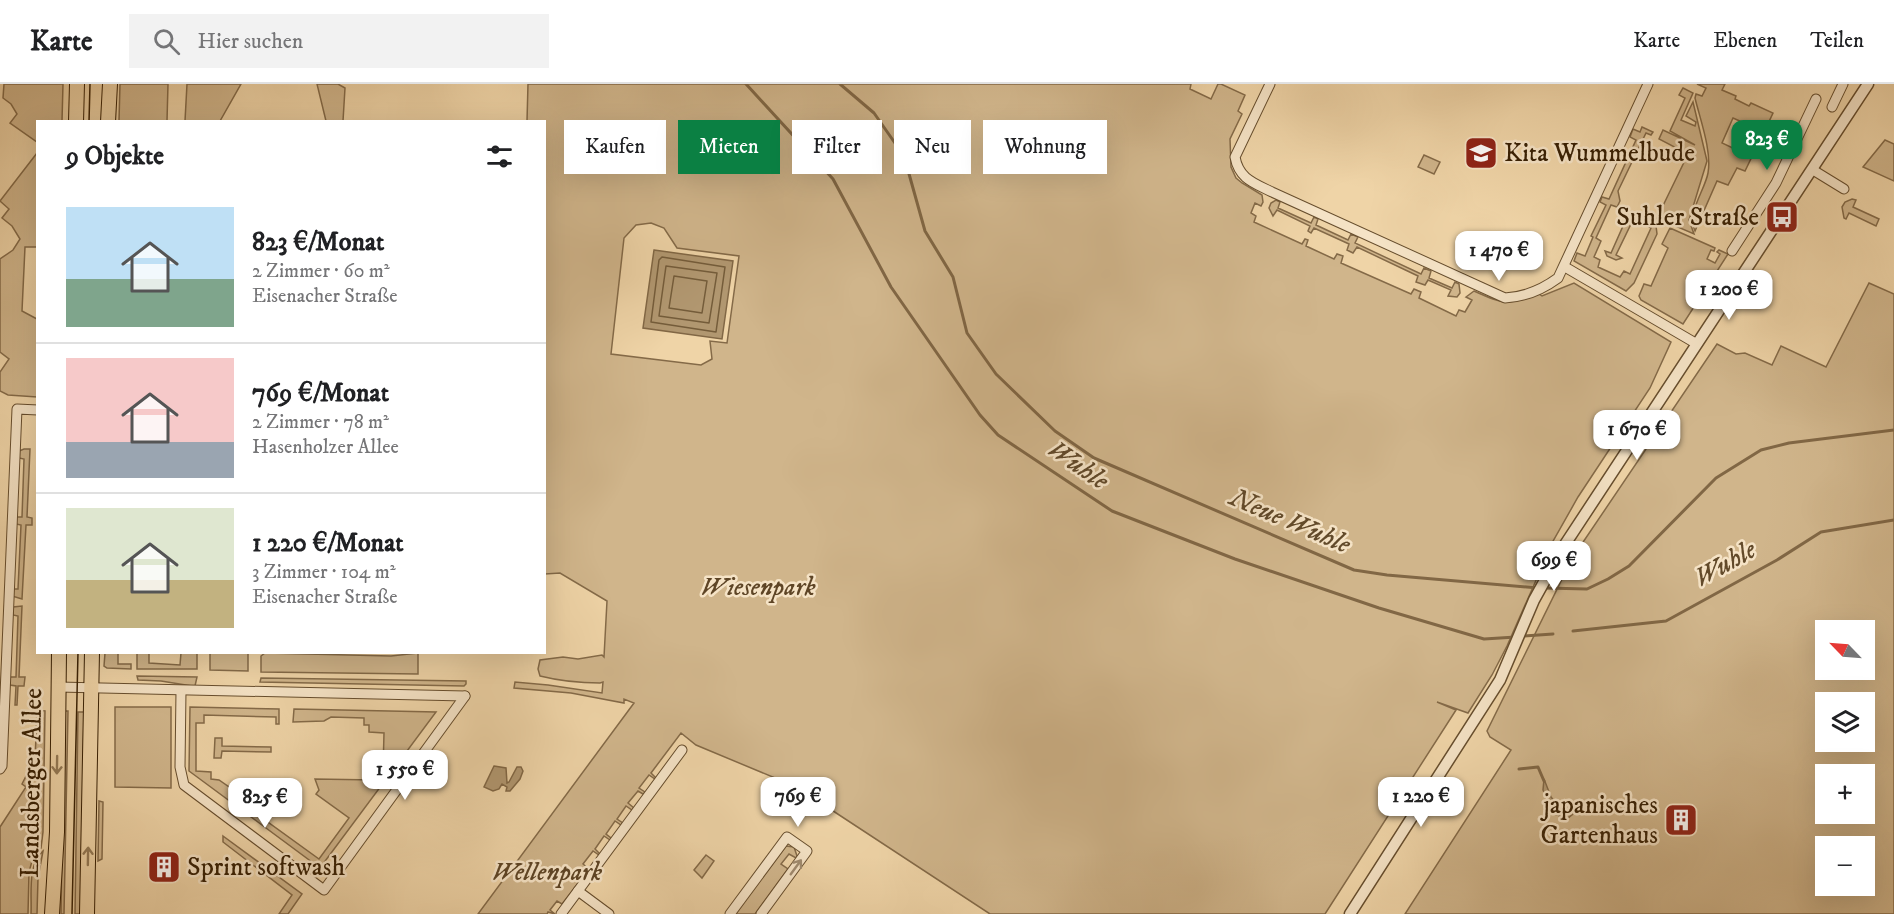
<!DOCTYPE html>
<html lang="de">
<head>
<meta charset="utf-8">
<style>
	:root { --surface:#fff; --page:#f2f2f2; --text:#202124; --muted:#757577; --line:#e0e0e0; --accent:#0b8043 }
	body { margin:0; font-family:"IM FELL DW Pica",serif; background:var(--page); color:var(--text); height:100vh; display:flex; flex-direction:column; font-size:22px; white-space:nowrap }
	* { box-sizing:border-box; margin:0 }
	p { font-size:20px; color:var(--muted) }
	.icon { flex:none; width:33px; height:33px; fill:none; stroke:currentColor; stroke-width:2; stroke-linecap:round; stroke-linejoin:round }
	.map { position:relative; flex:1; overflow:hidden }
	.side { position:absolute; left:36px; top:36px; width:510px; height:534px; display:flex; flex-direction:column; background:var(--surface); border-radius:0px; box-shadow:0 6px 24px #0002 }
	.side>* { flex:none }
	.banner { position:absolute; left:564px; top:36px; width:570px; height:54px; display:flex; gap:12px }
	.needle { width:39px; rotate:295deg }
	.buttons { position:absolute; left:1815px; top:536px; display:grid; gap:12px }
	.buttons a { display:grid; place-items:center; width:60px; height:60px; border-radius:0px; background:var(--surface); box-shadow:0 6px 24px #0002; font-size:30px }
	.price { position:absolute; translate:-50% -51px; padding:0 14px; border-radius:12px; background:#fff; color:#222; font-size:20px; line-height:39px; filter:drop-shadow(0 2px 3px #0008) }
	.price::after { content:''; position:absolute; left:50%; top:36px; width:18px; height:14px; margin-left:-9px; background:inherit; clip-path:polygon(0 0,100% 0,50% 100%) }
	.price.current { background:var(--accent); color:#fff }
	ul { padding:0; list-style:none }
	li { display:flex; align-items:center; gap:18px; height:150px; padding:0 30px }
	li+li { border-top:2px solid var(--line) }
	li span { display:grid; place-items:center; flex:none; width:168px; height:120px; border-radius:0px; color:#555 }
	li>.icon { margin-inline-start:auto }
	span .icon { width:72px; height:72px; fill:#fffc; stroke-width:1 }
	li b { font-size:26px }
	h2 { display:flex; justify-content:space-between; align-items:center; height:72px; padding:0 30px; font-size:26px }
	.tag { padding:0 21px; border-radius:0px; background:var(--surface); box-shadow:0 6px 24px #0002; font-size:21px; line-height:54px }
	.tag.current { background:var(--accent); color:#fff }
	header { display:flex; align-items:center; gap:36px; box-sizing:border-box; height:84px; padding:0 30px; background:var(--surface); border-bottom:2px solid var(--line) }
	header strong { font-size:28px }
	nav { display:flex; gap:33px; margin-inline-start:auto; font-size:21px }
	.search { width:420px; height:54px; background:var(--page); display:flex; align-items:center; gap:15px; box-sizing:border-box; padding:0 21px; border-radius:0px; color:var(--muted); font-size:22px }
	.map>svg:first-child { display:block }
	.green { fill:#d0b58b; stroke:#846a48; stroke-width:1.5; fill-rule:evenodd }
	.water { fill:#b19770; stroke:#816745; stroke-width:1.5 }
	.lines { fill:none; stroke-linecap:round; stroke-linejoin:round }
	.shore { stroke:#745c3a; stroke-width:1.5 }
	.stream { stroke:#816745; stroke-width:3 }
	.minor-casing { stroke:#664d2d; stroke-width:11 }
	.tertiary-casing { stroke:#664d2d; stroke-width:13 }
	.primary-casing { stroke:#382004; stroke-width:16 }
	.minor { stroke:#f5e3c6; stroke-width:9 }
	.tertiary { stroke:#f5e3c6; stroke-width:10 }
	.primary { stroke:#efd4a7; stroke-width:14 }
	.tram { stroke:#382004; stroke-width:1.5 }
	.oneway { stroke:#947a56 }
	.oneway2 { stroke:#a08b6f }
	.labels { text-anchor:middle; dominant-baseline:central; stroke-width:5; stroke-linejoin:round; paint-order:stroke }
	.poi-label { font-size:26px; fill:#382004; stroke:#f5e3c6; text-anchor:start }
	.park-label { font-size:26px; font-style:italic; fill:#5e4526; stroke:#f5e3c6 }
	.street-label { font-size:26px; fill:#382004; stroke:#f5e3c6 }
	.water-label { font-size:27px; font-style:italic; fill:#624a2a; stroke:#f5e3c6 }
</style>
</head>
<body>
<header>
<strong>Karte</strong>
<div class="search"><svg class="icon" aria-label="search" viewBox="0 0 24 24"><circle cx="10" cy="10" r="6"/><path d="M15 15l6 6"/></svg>Hier suchen</div>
<nav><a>Karte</a><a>Ebenen</a><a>Teilen</a></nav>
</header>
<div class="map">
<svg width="1894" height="830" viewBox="0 0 1894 830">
	<rect width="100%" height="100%" fill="#efd4a7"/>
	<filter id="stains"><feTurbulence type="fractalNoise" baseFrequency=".00333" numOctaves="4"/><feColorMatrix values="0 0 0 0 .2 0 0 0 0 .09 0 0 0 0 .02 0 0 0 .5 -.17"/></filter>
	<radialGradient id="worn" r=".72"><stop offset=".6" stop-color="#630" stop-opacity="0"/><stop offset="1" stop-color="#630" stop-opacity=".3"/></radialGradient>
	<g class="green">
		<polygon points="4,0 63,0 62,37 38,38 37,58 10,39 17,30 11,20 3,14"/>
		<polygon points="120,0 168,0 167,37 119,37"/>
		<polygon points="187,0 241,0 220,37 185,37"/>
		<polygon points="317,0 338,0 345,4 343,37 326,37"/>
		<path d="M 528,0 L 1191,0 L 1190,5 L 1211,15 L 1218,0 L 1221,0 L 1245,11 L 1238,27 L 1242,30 L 1230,55 L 1231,83 L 1236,94 L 1242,99 L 1262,111 L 1263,118 L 1261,122 L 1255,119 L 1251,129 L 1256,132 L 1254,138 L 1302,160 L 1305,155 L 1308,156 L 1306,162 L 1334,175 L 1337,170 L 1343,172 L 1341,179 L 1411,210 L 1414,205 L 1421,208 L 1419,214 L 1456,232 L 1459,226 L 1465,228 L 1472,216 L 1466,213 L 1474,207 C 1505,221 1508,221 1539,210 L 1542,212 L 1574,199 L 1671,258 L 1650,304 L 1578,413 L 1539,482 L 1541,485 L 1507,562 L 1492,591 L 1468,629 L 1437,618 L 1456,626 L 1325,830 L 990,830 L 824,721 L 787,699 L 696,661 L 681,649 L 651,689 L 656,694 L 655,695 L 649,691 L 639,704 L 645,708 L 643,710 L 638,707 L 628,719 L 634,724 L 632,726 L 626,722 L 617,735 L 623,739 L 621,741 L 615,737 L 606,750 L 611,754 L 610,756 L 604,752 L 595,765 L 600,770 L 599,771 L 593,767 L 583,780 L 589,785 L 586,788 L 581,784 L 577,789 L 583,793 L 562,820 L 557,817 L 550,826 L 555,830 L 548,828 L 547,830 L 478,830 L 634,619 L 624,615 L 624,619 L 571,609 L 514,604 L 515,598 L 548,601 L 602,609 L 603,598 L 600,599 C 579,599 560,597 540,592 L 538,585 L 540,576 L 563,573 L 578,575 L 602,571 L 604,573 L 607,517 L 560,489 L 545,490 L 544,38 L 527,37 ZM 651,139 L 664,144 L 677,164 L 739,172 L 727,259 L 710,257 L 712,275 L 701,281 L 611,270 L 624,154 L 636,141 Z"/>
		<path d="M 1697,0 L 1725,0 L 1722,6 L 1736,12 L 1735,15 L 1749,22 L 1751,19 L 1773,29 L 1765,46 L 1762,45 L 1756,59 L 1758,60 L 1745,87 L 1737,84 L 1728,101 L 1717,97 L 1695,147 C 1686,130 1705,106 1708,89 C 1712,67 1700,35 1695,14 L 1696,10 L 1702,12 L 1706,4 ZM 1733,34 L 1751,42 L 1739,67 L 1722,59 Z"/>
		<polygon points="1683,4 1693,9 1681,36 1695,42 1696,38 1686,32 1693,18 1707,77 1689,136 1694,150 1657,134 1688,70 1659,55 1663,46 1695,61 1670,47 1685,14 1679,11"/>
		<polygon points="1642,43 1653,48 1651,51 1646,49 1618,107 1620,117 1617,123 1611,121 1596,154 1601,157 1594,173 1600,176 1598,183 1620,193 1624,187 1630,190 1651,144 1646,141 1652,139 1656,142 1657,150 1634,199 1626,207 1574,177 1577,169 1585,172 1593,153 1591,152 1606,121 1600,118 1602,113 1609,115 1636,56 1630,53 1633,45 1640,48"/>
		<polygon points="1885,56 1894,60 1894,97 1863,83"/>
		<polygon points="37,69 37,163 25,163 22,227 37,235 37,313 8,311 0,307 0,288 9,275 0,268 0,175 13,166 20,155 12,142 2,134 9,125 0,117"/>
		<polygon points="1424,71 1440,78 1434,90 1418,83"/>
		<polygon points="1852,115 1856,116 1853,123 1879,135 1876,142 1849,129 1846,135 1844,134 1842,123 1845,118"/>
		<polygon points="1276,116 1280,118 1278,124 1311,139 1314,133 1318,135 1316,141 1348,156 1351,150 1358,153 1355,159 1421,190 1424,184 1431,187 1429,194 1452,204 1455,198 1459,200 1460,209 1457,213 1448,212 1451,206 1428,196 1425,201 1416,198 1418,192 1357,163 1353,169 1347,166 1349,160 1314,144 1311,149 1308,147 1310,142 1277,126 1273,132 1269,124 1271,119"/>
		<polygon points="1628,128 1637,132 1639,138 1633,136 1616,171 1622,174 1616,176 1607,172 1605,167 1611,169 1627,133 1622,130"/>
		<polygon points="1670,144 1715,164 1714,167 1711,166 1707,175 1715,179 1720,170 1717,168 1719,166 1728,170 1683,240 1641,216 1639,212 1644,200 1651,202 1668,164 1662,160"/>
		<path d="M 1869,199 L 1894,210 L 1894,830 L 1405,830 L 1511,666 L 1490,653 L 1487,647 L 1573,473 L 1717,260 L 1736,270 L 1745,269 L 1772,281 L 1781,262 L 1826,283 ZM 1826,546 L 1864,546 L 1864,585 L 1826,585 ZM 1826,618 L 1864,618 L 1864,657 L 1826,657 ZM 1826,690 L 1864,690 L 1864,729 L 1826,729 ZM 1826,762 L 1864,762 L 1864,801 L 1826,801 Z"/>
		<polygon points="24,365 30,365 27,433 32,434 32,441 26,441 22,515 12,512 13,505 18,505 21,441 16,440 16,433 22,433 24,375 19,374 19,367"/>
		<polygon points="22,522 19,593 25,593 24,602 18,602 17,621 15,621 16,602 10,601 10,593 16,593 18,532 13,531 13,523"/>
		<polygon points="105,569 118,569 118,580 131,580 131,585 107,584 104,582"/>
		<polygon points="137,569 149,569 149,579 180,581 181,569 197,569 197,585 137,585"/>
		<polygon points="210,569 248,569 248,587 210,586"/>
		<polygon points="265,569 391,572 418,569 418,590 261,588 261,572"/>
		<polygon points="137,592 197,593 195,602 192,602 161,597 138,596"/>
		<polygon points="261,594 466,597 466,600 464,602 260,598"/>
		<polygon points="115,623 171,623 171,704 115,703"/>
		<polygon points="190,623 279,625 279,640 276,640 276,633 204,631 204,639 196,639 196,687 211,688 211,695 219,696 235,707 240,701 243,703 231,718 189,687"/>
		<polygon points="294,625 436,628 320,784 239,724 245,715 264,729 261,733 319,775 349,734 316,710 319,706 315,695 375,696 375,688 383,687 384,649 369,648 369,641 364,641 364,634 331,633 324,637 293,638"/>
		<polygon points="37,626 45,627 43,748 41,764 36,768 32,777 29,788 28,830 0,830 0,743 26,703 22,700 27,690 29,677 35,677"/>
		<polygon points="64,627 68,627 64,830 61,830"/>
		<polygon points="78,628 84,628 81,830 75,830"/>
		<polygon points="215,654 222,654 222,662 271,663 271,668 222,667 221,674 214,674"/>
		<polygon points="99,717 103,718 102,775 98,777"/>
		<polygon points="223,752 302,810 288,830 279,830 292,811 223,758"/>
		<polygon points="786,762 794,763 797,772 796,774 789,770 781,780 788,785 755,830 735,830"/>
		<path d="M 43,767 L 38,794 L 37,830 L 31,830 C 32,810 27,781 43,767 Z"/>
		<polygon points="706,771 714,777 702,794 694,786"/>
	</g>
	<g class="water">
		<polygon points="654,166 733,177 722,255 643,244"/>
		<polygon points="494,682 506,684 507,699 509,698 517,683 521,683 523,687 520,695 510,707 506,707 507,703 502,700 499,705 493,707 484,703"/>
		<polygon points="1544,695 1551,713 1557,721 1574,726 1573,730 1567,735 1552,729 1543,706"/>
	</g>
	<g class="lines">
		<g class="shore">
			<polygon points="662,173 725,183 716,248 651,238 659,176"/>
			<polygon points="666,182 717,189 709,239 659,232"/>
			<polygon points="674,192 707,197 702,229 669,224"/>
		</g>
		<g class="stream">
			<polyline points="746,0 833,95 891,203 980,331 998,351 1112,427 1235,475 1379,524 1484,555 1516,553"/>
			<polyline points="840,0 874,29 904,72 925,147 953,193 967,249 996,290 1055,347 1094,374 1354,486 1387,491 1538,504"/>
			<polyline points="1545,504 1587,505 1608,495 1629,482 1716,394 1761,366 1789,359 1894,346"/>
			<polyline points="1573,547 1666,537 1777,476 1821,448 1894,436"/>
			<polyline points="1523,552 1553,550"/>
			<polyline points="1519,685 1538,683 1544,697"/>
			<polyline points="1573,726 1587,717"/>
		</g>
		<g class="minor-casing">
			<g id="minor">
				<path d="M 1270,0 L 1235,73 C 1239,95 1254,99 1272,108 L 1505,214 C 1524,213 1543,205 1558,194 L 1648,0"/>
				<polyline points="1832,23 1843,0"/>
				<polyline points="1813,86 1844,105"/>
				<polyline points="1732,167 1776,99 1816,15"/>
				<polyline points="1565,183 1697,260"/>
				<polyline points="58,603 465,612"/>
				<polyline points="181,607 180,683 184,701 324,806 465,612"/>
				<polyline points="0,685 2,682 17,325 38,326"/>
				<polyline points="578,807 609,830"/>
				<polyline points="561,830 682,666"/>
				<polyline points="730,830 787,753 807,767 761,830"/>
			</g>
		</g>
		<g class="tertiary-casing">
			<polyline id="tertiary" points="1350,830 1500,596 1534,516 1564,462 1868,0"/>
		</g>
		<g class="primary-casing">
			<g id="primary">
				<polyline points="76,38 77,0"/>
				<polyline points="108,38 110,0"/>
				<polyline points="52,830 57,748 59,568"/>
				<polyline points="87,830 92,568"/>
			</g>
		</g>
		<use href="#minor" class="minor"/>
		<use href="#tertiary" class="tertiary"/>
		<use href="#primary" class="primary"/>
		<g class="tram">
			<polyline points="89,38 90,0"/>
			<polyline points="72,830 78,568"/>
		</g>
	</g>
	<defs><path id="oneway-shaft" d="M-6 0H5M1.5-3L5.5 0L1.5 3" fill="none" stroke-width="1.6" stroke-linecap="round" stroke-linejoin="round" transform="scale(1.5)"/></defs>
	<g class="oneway">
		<use href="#oneway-shaft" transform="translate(57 681) rotate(91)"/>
		<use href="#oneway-shaft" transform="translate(88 772) rotate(-89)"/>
	</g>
	<use class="oneway2" href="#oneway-shaft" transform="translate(796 783) rotate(-54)"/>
	<defs>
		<g id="school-square" transform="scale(1.725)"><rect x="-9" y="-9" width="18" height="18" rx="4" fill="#8f2418" stroke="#f5e3c6"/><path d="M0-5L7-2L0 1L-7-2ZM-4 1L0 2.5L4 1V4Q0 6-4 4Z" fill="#fff"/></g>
		<g id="bus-square" transform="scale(1.725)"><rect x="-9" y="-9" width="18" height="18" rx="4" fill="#8f2418" stroke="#f5e3c6"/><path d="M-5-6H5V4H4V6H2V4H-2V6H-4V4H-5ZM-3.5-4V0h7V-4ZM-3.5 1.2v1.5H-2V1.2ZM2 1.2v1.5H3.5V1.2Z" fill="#fff"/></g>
		<g id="building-square" transform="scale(1.725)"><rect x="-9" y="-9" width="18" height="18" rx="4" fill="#8f2418" stroke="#f5e3c6"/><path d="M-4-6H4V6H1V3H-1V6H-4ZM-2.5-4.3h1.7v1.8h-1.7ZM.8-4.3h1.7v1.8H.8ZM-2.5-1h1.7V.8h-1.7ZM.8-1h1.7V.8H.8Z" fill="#fff"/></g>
	</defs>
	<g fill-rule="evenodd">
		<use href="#school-square" x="1481" y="69"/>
		<use href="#bus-square" x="1782" y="133"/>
		<use href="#building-square" x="1681" y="736"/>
		<use href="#building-square" x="164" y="783"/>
	</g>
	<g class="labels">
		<g class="poi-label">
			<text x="1504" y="69">Kita Wummelbude</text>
			<text x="1759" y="133" text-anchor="end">Suhler Straße</text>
			<text x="1658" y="721" text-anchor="end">japanisches<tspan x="1658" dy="30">Gartenhaus</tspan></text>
			<text x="187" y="783">Sprint softwash</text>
		</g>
		<g class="park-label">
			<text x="758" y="503">Wiesenpark</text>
			<text x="547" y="788">Wellenpark</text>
		</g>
		<g class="street-label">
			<text transform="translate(32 699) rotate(-89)">Landsberger Allee</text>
		</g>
		<g class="water-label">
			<text transform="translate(1078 381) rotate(34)">Wuhle</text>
			<text transform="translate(1290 437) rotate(23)">Neue Wuhle</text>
			<text transform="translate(1725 480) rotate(-30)">Wuhle</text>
		</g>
	</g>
	<rect width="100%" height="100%" filter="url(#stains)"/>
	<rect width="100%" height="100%" fill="url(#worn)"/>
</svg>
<div class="buttons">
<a><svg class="needle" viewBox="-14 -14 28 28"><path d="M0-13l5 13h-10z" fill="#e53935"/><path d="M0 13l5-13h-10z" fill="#757577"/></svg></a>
<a><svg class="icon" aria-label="layers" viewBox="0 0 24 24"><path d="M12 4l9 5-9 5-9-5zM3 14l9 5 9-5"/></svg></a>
<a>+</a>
<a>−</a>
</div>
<b class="price current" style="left:1767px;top:87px">823 €</b>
<b class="price" style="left:1499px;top:198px">1 470 €</b>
<b class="price" style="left:1729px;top:237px">1 200 €</b>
<b class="price" style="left:1637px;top:377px">1 670 €</b>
<b class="price" style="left:1554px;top:508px">699 €</b>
<b class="price" style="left:405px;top:717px">1 550 €</b>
<b class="price" style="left:798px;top:744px">769 €</b>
<b class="price" style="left:1421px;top:744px">1 220 €</b>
<b class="price" style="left:265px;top:745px">825 €</b>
<div class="banner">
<a class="tag">Kaufen</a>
<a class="tag current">Mieten</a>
<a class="tag">Filter</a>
<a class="tag">Neu</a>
<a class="tag">Wohnung</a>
</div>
<section class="side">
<h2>9 Objekte<svg class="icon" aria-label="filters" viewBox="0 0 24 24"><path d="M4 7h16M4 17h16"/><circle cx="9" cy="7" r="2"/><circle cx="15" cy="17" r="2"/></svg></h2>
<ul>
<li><span style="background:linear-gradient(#bfe0f5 60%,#7fa58c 0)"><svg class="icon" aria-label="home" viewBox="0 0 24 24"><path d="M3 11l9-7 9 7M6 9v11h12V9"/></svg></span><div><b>823 €/Monat</b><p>2 Zimmer · 60 m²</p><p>Eisenacher Straße</p></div></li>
<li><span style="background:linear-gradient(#f6c9c9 70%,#9aa5b1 0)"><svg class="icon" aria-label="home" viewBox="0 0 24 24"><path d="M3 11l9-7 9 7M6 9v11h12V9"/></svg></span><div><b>769 €/Monat</b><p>2 Zimmer · 78 m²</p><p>Hasenholzer Allee</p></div></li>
<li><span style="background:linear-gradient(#dfe7d0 60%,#c2b280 0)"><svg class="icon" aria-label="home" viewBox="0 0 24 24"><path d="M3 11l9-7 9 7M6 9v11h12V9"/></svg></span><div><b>1 220 €/Monat</b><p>3 Zimmer · 104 m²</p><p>Eisenacher Straße</p></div></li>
</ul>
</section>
</div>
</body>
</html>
